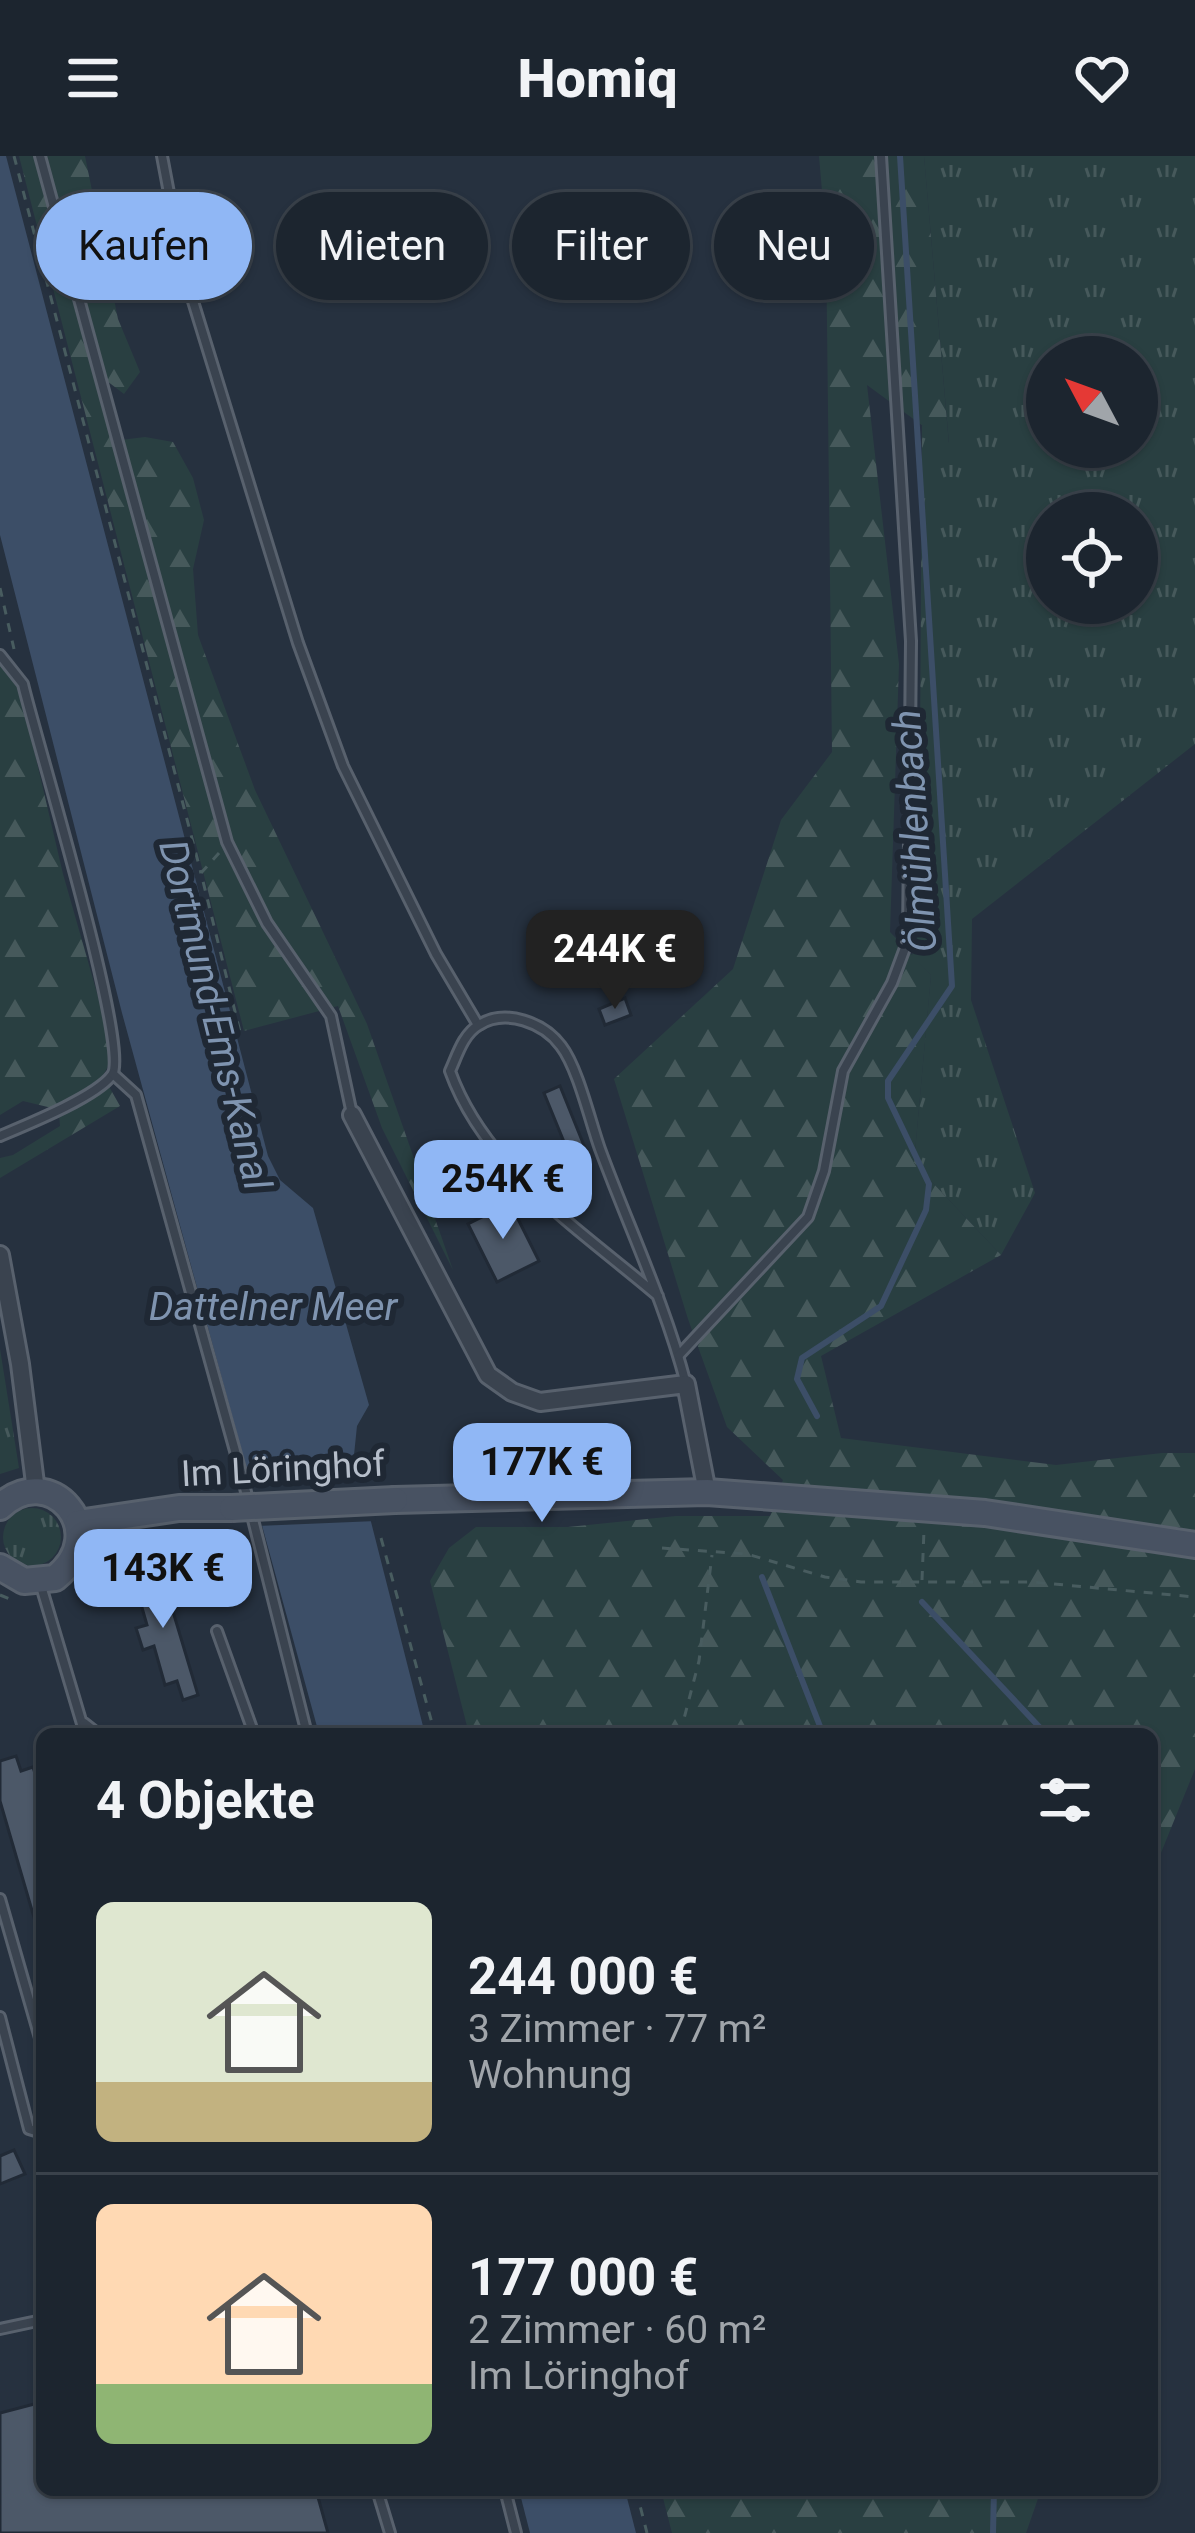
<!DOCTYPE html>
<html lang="de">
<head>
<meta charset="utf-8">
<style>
	:root { --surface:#1c252f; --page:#252d37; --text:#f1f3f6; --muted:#a0a5aa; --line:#3a424b; --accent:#90b7f5 }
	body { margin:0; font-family:Roboto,sans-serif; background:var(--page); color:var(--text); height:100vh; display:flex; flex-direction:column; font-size:45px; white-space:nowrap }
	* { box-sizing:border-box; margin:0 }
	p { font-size:39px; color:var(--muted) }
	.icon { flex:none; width:66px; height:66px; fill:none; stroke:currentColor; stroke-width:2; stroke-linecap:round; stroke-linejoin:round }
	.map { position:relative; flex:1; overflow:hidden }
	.side { position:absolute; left:36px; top:1572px; width:1122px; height:768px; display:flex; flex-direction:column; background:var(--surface); border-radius:18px; box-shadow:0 3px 9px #0004,0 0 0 3px var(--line) }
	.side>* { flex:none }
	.banner { position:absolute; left:36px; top:36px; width:1125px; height:108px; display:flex; gap:24px }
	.needle { width:78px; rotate:311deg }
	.fabs { position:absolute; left:1026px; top:180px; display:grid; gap:24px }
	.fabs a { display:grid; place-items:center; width:132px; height:132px; border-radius:50%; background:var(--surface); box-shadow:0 3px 9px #0004,0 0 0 3px var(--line); font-size:60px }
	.price { position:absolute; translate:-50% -102px; padding:0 27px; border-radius:24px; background:var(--accent); color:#111; font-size:39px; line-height:78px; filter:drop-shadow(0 3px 6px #0008) }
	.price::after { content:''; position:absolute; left:50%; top:72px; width:36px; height:27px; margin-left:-18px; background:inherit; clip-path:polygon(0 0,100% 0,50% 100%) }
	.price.current { background:#222; color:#fff }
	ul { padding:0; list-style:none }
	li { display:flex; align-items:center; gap:36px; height:300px; padding:0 60px }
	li+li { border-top:3px solid var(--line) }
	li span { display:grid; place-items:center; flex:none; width:336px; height:240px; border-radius:18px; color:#555 }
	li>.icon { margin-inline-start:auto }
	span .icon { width:144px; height:144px; fill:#fffc; stroke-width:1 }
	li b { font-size:51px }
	h2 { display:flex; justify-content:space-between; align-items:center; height:144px; padding:0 60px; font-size:51px }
	.pill { padding:0 42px; border-radius:54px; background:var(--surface); box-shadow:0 3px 9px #0004,0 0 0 3px var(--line); font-size:42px; line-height:108px }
	.pill.current { background:var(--accent); color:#111 }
	header { display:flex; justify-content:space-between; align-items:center; height:156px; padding:0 60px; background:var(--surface); font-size:54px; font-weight:800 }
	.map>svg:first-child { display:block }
	.grass { fill:url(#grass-tufts); fill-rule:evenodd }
	.forest { fill:url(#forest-firs) }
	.water { fill:#3c4e67 }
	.pier { fill:#26313f }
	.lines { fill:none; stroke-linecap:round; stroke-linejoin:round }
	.stream { stroke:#3c4e67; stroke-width:6 }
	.building { fill:#4c5868; stroke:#212a36; stroke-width:3 }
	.lane-casing { stroke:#58616d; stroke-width:14 }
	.street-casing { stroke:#58616d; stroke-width:22 }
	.secondary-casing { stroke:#58616d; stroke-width:30 }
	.path { stroke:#485c5f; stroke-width:3; stroke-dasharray:9 9; stroke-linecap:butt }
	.lane { stroke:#3a434f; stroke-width:8 }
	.street { stroke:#3a434f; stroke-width:16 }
	.secondary { stroke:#485262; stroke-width:24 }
	.secondary-bridge-casing { stroke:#58616d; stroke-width:30; stroke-linecap:butt }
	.secondary-bridge { stroke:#485262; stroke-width:24 }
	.labels { text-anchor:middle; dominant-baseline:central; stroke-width:12; stroke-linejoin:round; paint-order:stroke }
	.street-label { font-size:36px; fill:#b6beca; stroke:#1f2834 }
	.water-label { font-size:39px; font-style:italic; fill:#7f94b0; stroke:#1f2834 }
</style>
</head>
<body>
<header><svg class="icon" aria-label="menu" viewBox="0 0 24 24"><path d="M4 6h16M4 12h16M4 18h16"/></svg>Homiq<svg class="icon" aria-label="heart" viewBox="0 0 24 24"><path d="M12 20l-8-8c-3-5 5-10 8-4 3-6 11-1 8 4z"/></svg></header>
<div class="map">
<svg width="1195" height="2377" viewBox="0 0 1195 2377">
	<defs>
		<pattern id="grass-tufts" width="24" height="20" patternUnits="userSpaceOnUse" patternTransform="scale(3)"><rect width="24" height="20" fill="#293f41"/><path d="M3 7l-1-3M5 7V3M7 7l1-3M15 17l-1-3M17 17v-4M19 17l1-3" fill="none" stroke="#46595b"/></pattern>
		<pattern id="forest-firs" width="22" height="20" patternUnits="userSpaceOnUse" patternTransform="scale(3)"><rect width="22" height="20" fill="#293f41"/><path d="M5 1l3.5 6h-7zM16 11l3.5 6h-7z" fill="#46595b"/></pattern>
	</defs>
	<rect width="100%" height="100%" fill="#26313f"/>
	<g class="grass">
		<path d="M 924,0 L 1195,0 L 1195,588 L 972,763 L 971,844 L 1035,1037 L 1001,1099 L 914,1007 L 931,819 L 912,800 L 919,759 L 922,269 L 949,287 ZM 1047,201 L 1137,201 L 1137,291 L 1047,291 ZM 1047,357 L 1137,357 L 1137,447 L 1047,447 Z"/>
		<polygon points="0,1193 19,1312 0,1318"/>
		<circle cx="32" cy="1381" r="29"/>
	</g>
	<g class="forest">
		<polygon points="19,0 85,0 118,163 140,216 124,238 103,222 121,284 145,281 173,286 193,322 204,364 193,413 198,479 255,634 367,868 453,1114 382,972 338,850 244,875"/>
		<polygon points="819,0 924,0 949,289 867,229 899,508 890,776 931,819 914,1007 1001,1099 821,1200 841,1282 1056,1309 1162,1297 1195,1297 1195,1613 1152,1719 1152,1578 469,1578 430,1425 449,1392 476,1371 568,1371 676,1360 770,1360 783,1324 727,1271 688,1163 614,923 733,813 781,664 832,596 826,81"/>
		<path d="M 0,504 L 19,530 L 63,718 L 111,886 C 113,927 87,931 56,953 L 23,945 L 0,959 Z"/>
		<polygon points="107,927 120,950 0,1022 0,1002 13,999 60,970 59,957"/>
		<polygon points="661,2334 1041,2334 1026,2377 672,2377"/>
	</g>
	<g class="water">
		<polygon points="0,0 6,0 268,1000 280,1024 313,1052 369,1249 357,1270 354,1299 425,1578 319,1578 122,857 0,379"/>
		<polygon points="519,2334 625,2334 636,2377 530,2377"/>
	</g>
	<polygon class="pier" points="366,1324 376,1365 257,1370 246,1328"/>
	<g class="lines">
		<g class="stream">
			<polyline points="817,1260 797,1223 802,1202 881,1150 926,1054 929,1028 888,942 888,925 952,830 900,0"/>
			<polyline points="762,1421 823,1578"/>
			<polyline points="922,1446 1046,1578"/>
			<polyline points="993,2377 994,2334"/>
		</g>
	</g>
	<g class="building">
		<polygon points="625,842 631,859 605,869 599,853"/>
		<polygon points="560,930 587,997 571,1003 544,937"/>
		<polygon points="510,1047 539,1105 497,1126 468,1068"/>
		<polygon points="159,1409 198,1539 183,1544 177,1525 165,1529 154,1490 143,1494 136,1472 147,1469 132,1417"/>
		<polygon points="16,1600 21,1615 33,1611 38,1627 42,1625 42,1774 38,1775 0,1645 0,1605"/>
		<polygon points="14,1994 25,2018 0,2028 0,2000"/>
		<polygon points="42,2246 42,2334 316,2334 328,2377 0,2377 0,2257"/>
	</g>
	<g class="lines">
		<g class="lane-casing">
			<g id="lane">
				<polyline points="40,0 227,686 267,767 331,860 352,958"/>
				<polyline points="162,0 184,116 298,487 343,610 436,798 478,869"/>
				<path d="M 0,499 L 23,528 C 35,580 131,893 112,919 C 96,941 26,969 0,980"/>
				<polyline points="113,918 136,939 242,1320 307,1578"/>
				<path d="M 658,1140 C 582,1075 485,1013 450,915 C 457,900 463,878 479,869 C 506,852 544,867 561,890 C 578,912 590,965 600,993 C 629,1072 665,1147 686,1228"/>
				<polyline points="679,1199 808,1061 824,1015 843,915 892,827 908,784 911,485 881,0"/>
				<polyline points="41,1430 85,1578"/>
				<polyline points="217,1475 254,1578"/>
				<polyline points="84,1567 98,1578"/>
				<polyline points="0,1743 42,1889"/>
				<polyline points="0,1861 29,1973 42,1977"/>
				<polyline points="0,2173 42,2164"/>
				<polyline points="377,2334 390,2377"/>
				<polyline points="505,2334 516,2377"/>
			</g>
		</g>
		<g class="street-casing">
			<g id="street">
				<polyline points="352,959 488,1219 512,1236 540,1246 686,1228 707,1336"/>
				<polyline points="0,1099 20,1208 36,1335"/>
			</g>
		</g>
		<g class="secondary-casing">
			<g id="secondary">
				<polyline points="395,1344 707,1336 985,1357 1195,1389"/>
				<path d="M 0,1351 C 49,1303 114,1375 55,1422 L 24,1425 L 0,1411"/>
				<polyline points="78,1367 179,1352 232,1352"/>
			</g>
		</g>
		<g class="path">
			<polyline points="14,0 201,717"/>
			<polyline points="0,432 14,493"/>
			<polyline points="219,697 201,717 240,876"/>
			<polyline points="381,1382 435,1578"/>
			<polyline points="662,1392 747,1398 825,1421 861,1426 1032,1426 1195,1441"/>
			<polyline points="922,1424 924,1374"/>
			<polyline points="0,1439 12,1444"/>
			<polyline points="680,1578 699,1505 712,1399"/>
			<polyline points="636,2334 647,2377"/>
		</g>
		<use href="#lane" class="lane"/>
		<use href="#street" class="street"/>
		<use href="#secondary" class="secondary"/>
		<g class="secondary-bridge-casing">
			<polyline id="secondary-bridge" points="232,1352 395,1344"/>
		</g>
		<use href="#secondary-bridge" class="secondary-bridge"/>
	</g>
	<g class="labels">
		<g class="street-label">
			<text transform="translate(283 1313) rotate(-3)">Im Löringhof</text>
		</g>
		<g class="water-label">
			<text transform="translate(915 675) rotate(-94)">Ölmühlenbach</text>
			<text transform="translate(215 859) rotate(76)">Dortmund-Ems-Kanal</text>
			<text x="273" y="1151">Dattelner Meer</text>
		</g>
	</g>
</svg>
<div class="fabs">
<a><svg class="needle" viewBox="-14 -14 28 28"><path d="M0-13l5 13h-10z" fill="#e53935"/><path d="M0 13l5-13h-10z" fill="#a0a5aa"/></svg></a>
<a><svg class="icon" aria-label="locate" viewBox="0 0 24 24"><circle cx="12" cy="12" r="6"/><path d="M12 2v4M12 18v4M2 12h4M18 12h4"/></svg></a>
</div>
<b class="price current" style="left:615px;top:856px">244K €</b>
<b class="price" style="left:503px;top:1086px">254K €</b>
<b class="price" style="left:542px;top:1369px">177K €</b>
<b class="price" style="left:163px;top:1475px">143K €</b>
<div class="banner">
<a class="pill current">Kaufen</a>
<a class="pill">Mieten</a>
<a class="pill">Filter</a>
<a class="pill">Neu</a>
</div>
<section class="side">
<h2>4 Objekte<svg class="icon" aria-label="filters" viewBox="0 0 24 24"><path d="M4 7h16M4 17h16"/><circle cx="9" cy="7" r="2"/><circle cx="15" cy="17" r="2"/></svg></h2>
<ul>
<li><span style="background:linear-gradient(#dfe7d0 75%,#c2b280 0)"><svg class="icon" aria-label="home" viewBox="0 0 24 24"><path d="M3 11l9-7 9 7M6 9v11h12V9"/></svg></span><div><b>244 000 €</b><p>3 Zimmer · 77 m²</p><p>Wohnung</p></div></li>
<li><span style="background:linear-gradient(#ffd9b3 75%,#8fb573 0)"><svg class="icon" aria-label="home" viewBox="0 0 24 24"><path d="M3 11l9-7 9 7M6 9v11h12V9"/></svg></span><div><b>177 000 €</b><p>2 Zimmer · 60 m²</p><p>Im Löringhof</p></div></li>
</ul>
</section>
</div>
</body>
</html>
